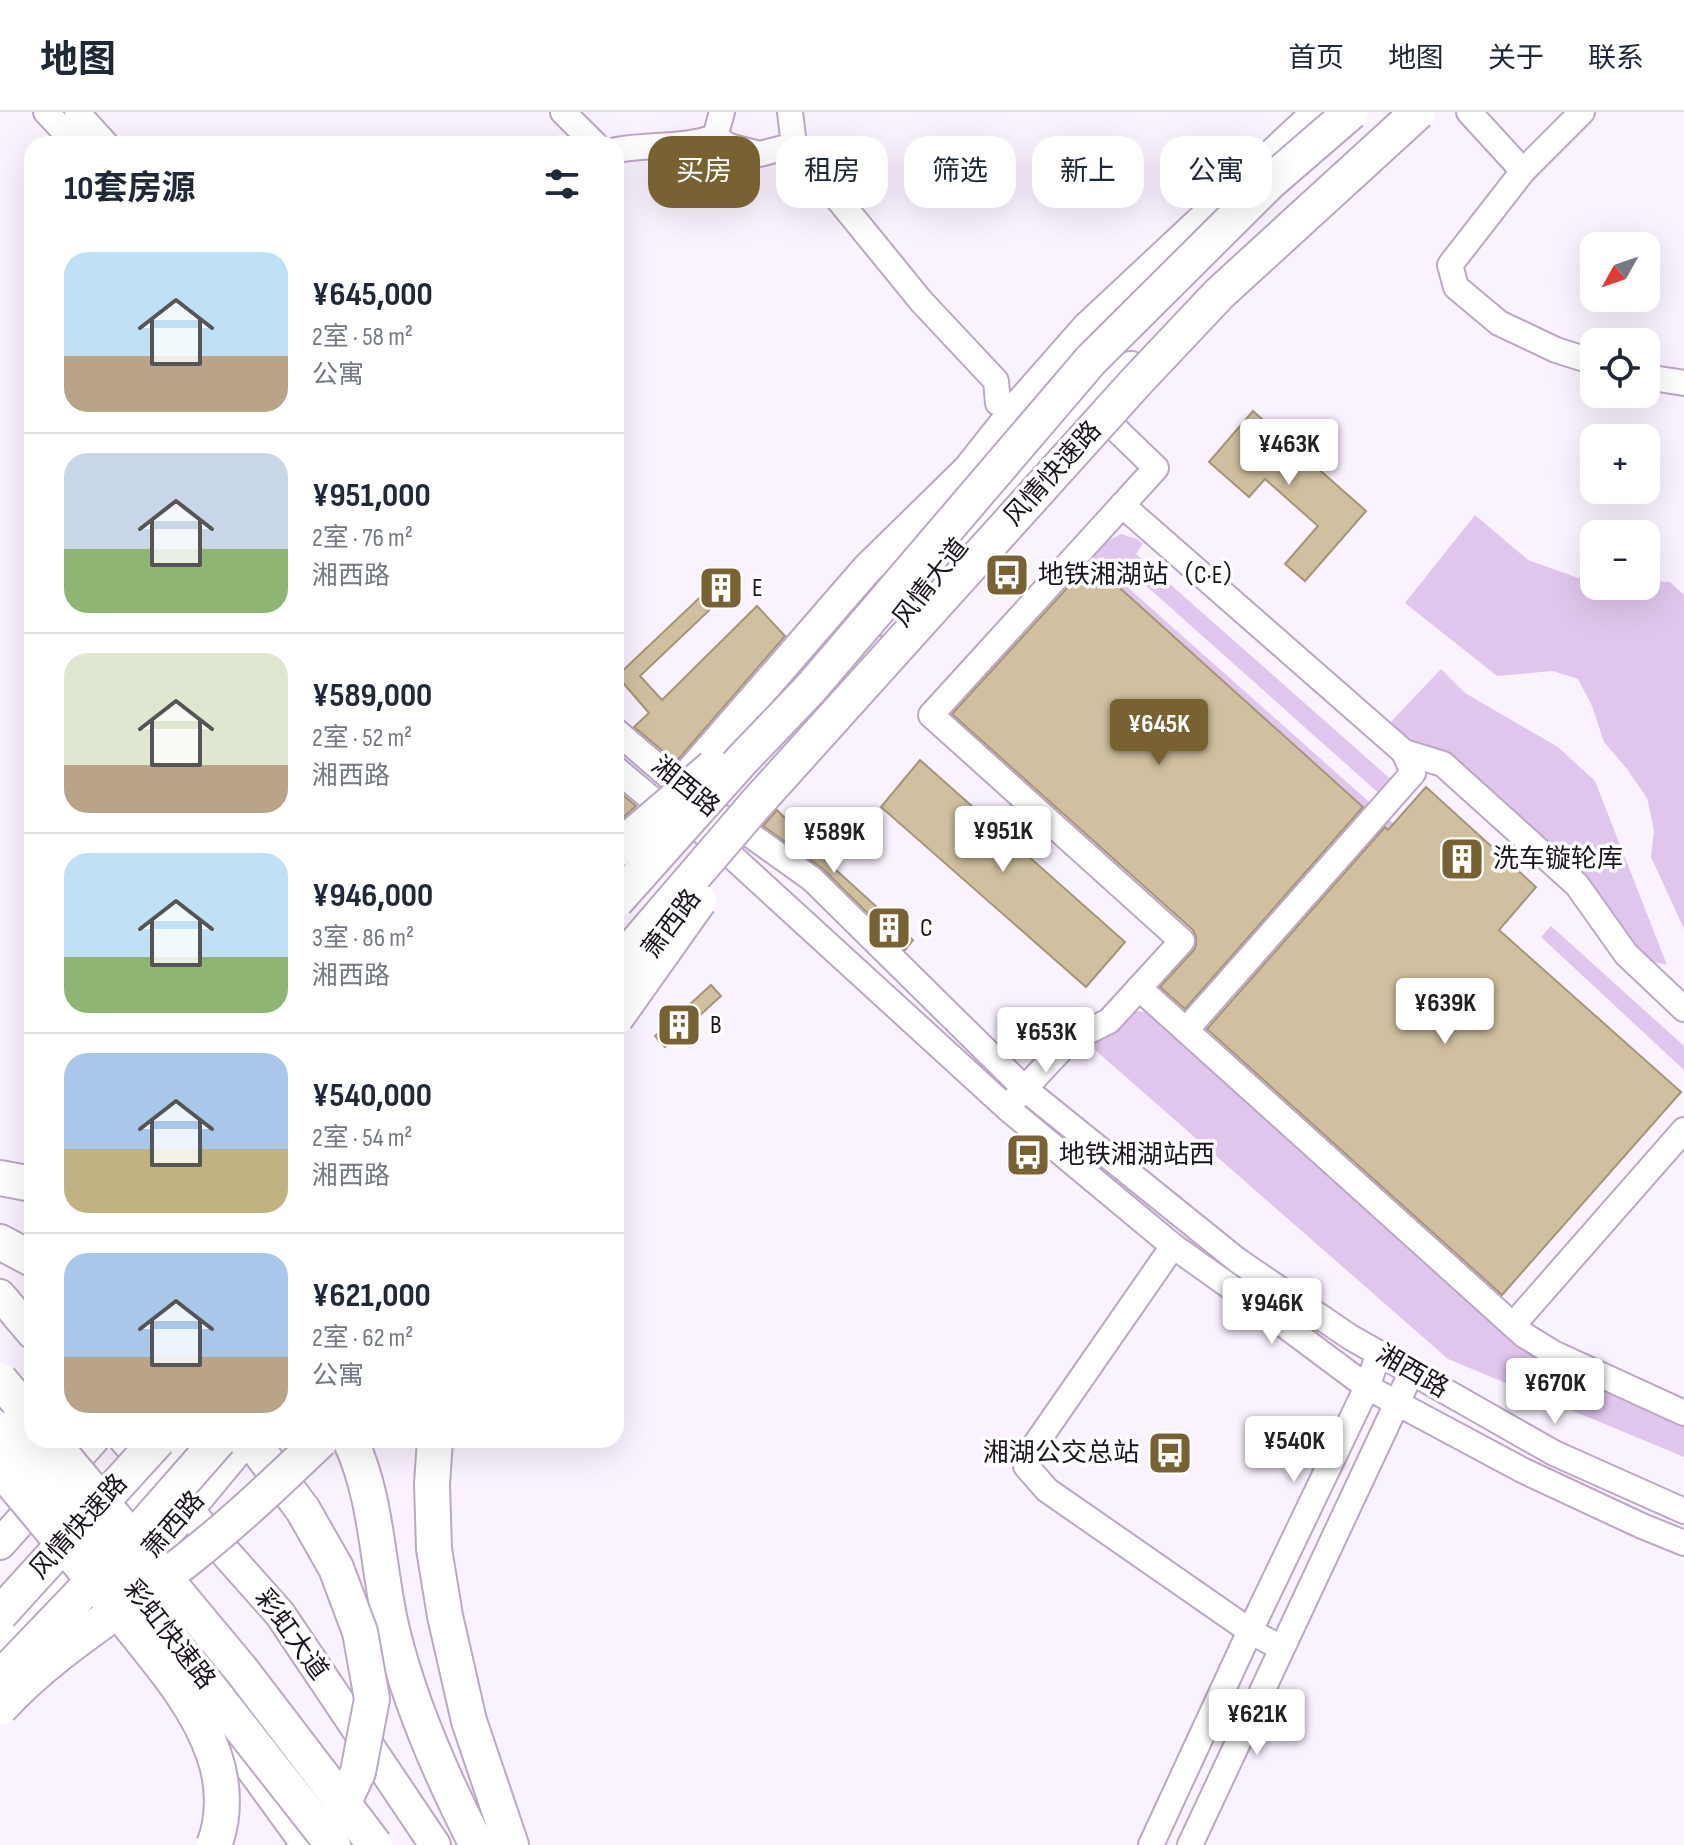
<!DOCTYPE html>
<html lang="zh">
<head>
<meta charset="utf-8">
<style>
	:root { --surface:#fff; --page:#f2f2f3; --text:#1f2937; --muted:#747a83; --line:#e0e1e3; --accent:#796232 }
	body { margin:0; font-family:"Sofia Sans Condensed","Noto Sans SC",sans-serif; background:var(--page); color:var(--text); height:100vh; display:flex; flex-direction:column; font-size:30px; white-space:nowrap }
	* { box-sizing:border-box; margin:0 }
	p { font-size:26px; color:var(--muted) }
	.icon { flex:none; width:44px; height:44px; fill:none; stroke:currentColor; stroke-width:2; stroke-linecap:round; stroke-linejoin:round }
	.map { position:relative; flex:1; overflow:hidden }
	.details { position:absolute; left:24px; top:24px; width:600px; height:1312px; display:flex; flex-direction:column; background:var(--surface); border-radius:24px; box-shadow:0 8px 32px #0002 }
	.details>* { flex:none }
	.guide { position:absolute; left:648px; top:24px; width:760px; height:72px; display:flex; gap:16px }
	.needle { width:52px; rotate:230deg }
	.buttons { position:absolute; left:1580px; top:120px; display:grid; gap:16px }
	.buttons a { display:grid; place-items:center; width:80px; height:80px; border-radius:16px; background:var(--surface); box-shadow:0 8px 32px #0002; font-size:40px }
	.price { position:absolute; translate:-50% -68px; padding:0 18px; border-radius:8px; background:#fff; color:#222; font-size:26px; line-height:52px; filter:drop-shadow(0 2px 4px #0008) }
	.price::after { content:''; position:absolute; left:50%; top:48px; width:24px; height:18px; margin-left:-12px; background:inherit; clip-path:polygon(0 0,100% 0,50% 100%) }
	.price.selected { background:var(--accent); color:#fff }
	ul { padding:0; list-style:none }
	li { display:flex; align-items:center; gap:24px; height:200px; padding:0 40px }
	li+li { border-top:2px solid var(--line) }
	li span { display:grid; place-items:center; flex:none; width:224px; height:160px; border-radius:24px; color:#555 }
	li>.icon { margin-inline-start:auto }
	span .icon { width:96px; height:96px; fill:#fffc; stroke-width:1 }
	li b { font-size:34px }
	h2 { display:flex; justify-content:space-between; align-items:center; height:96px; padding:0 40px; font-size:34px }
	.chip { padding:0 28px; border-radius:24px; background:var(--surface); box-shadow:0 8px 32px #0002; font-size:28px; line-height:72px }
	.chip.selected { background:var(--accent); color:#fff }
	header { display:flex; align-items:center; gap:48px; box-sizing:border-box; height:112px; padding:0 40px; background:var(--surface); border-bottom:2px solid var(--line) }
	header strong { font-size:38px }
	nav { display:flex; gap:44px; margin-inline-start:auto; font-size:28px }
	.map>svg:first-child { display:block }
	.green { fill:#e0c6ec }
	.building { fill:#d0c0a0; stroke:#a59576; stroke-width:2 }
	.lines { fill:none; stroke-linecap:round; stroke-linejoin:round }
	.minor-casing { stroke:#bca7c4; stroke-width:28 }
	.major-casing { stroke:#bca7c4; stroke-width:34 }
	.highway-casing { stroke:#bca7c4; stroke-width:38 }
	.minor { stroke:#fff; stroke-width:24 }
	.major { stroke:#fff; stroke-width:30 }
	.highway { stroke:#fff; stroke-width:34 }
	.highway-bridge-casing { stroke:#bca7c4; stroke-width:38; stroke-linecap:butt }
	.highway-bridge { stroke:#fff; stroke-width:34 }
	.labels { text-anchor:middle; dominant-baseline:central; stroke-width:7; stroke-linejoin:round; paint-order:stroke }
	.street-label { font-size:26px; fill:#1c151f; stroke:#fff }
	.poi-label { font-size:26px; fill:#1c151f; stroke:#fff; text-anchor:start }
</style>
</head>
<body>
<header>
<strong>地图</strong>
<nav><a>首页</a><a>地图</a><a>关于</a><a>联系</a></nav>
</header>
<div class="map">
<svg width="1684" height="1733" viewBox="0 0 1684 1733">
	<rect width="100%" height="100%" fill="#fbf2ff"/>
	<g class="green">
		<polygon points="1475,403 1528,448 1584,468 1594,468 1594,474 1646,474 1646,469 1670,470 1684,483 1684,817 1651,745 1654,718 1647,686 1627,657 1604,630 1592,594 1578,567 1553,559 1497,564 1405,491"/>
		<polygon points="1121,422 1137,427 1143,432 1136,442 1395,671 1383,685 1125,455 1116,465 1394,712 1389,719 1088,447 1106,430"/>
		<polygon points="1441,557 1465,581 1558,635 1595,669 1667,853 1645,848 1387,614"/>
		<polygon points="1551,814 1684,934 1684,958 1541,825"/>
		<polygon points="1138,899 1151,901 1167,912 1501,1220 1537,1242 1684,1308 1684,1345 1448,1247 1086,930 1114,921 1128,904"/>
	</g>
	<g class="building">
		<polygon points="1253,299 1366,399 1305,469 1285,452 1318,414 1265,367 1249,385 1209,350"/>
		<polygon points="1091,450 1363,695 1185,897 1160,875 1194,838 1196,833 1196,825 1193,818 952,602"/>
		<polygon points="731,456 742,467 640,564 662,588 757,494 785,524 676,650 634,615 649,601 617,564"/>
		<polygon points="920,648 1125,830 1086,875 881,695"/>
		<polygon points="1426,675 1536,775 1499,818 1681,980 1502,1183 1207,917 1385,715 1388,718"/>
		<polygon points="616,677 636,694 616,712"/>
		<polygon points="777,698 835,757 913,828 905,838 822,756 763,714"/>
		<polygon points="711,873 721,884 665,935 655,924"/>
	</g>
	<g class="lines">
		<g class="minor-casing">
			<g id="minor">
				<polyline points="46,0 76,32"/>
				<polyline points="77,0 106,32"/>
				<polyline points="563,0 595,32"/>
				<polyline points="790,0 794,33 921,189 996,269 998,291"/>
				<polyline points="1469,0 1523,59"/>
				<polyline points="1582,0 1523,59 1450,153 1456,175 1499,211 1556,238 1594,250"/>
				<polyline points="715,25 729,34 760,42 794,33"/>
				<polyline points="715,25 722,0"/>
				<path d="M 616,38 C 649,32 684,36 715,25"/>
				<polyline points="1646,265 1684,271"/>
				<polyline points="1122,393 1404,640 1443,652 1577,773 1626,842 1684,897"/>
				<polyline points="616,619 707,697 742,717 812,767 1025,977 1237,1148 1350,1225 1554,1341 1684,1399"/>
				<polyline points="616,657 661,695 694,713 726,739 1007,996 1173,1134 1280,1210 1367,1275 1522,1358 1642,1414 1684,1431"/>
				<polyline points="1139,876 1524,1223 1553,1241 1684,1301"/>
				<polyline points="1186,918 1413,661 1404,640"/>
				<polyline points="1014,988 1069,929 1109,909 1182,829 931,603 1156,356 1094,296"/>
				<polyline points="1173,1134 1026,1346 1026,1354 1047,1378 1250,1519 1281,1536"/>
				<polyline points="1513,1213 1684,1018"/>
				<polyline points="1151,1733 1250,1519 1367,1275 1379,1241"/>
				<polyline points="1190,1733 1412,1259"/>
			</g>
		</g>
		<g class="major-casing">
			<g id="major">
				<polyline points="895,516 970,420 1091,293 1131,255"/>
				<polyline points="684,668 867,457 968,358 1021,291 1087,216 1318,0"/>
				<polyline points="0,1183 32,1221"/>
				<polyline points="125,1328 280,1502 435,1733"/>
				<polyline points="0,1432 93,1328"/>
				<polyline points="131,1461 188,1398 246,1328"/>
				<polyline points="0,1525 84,1441 185,1328"/>
				<polyline points="238,1638 307,1733"/>
			</g>
		</g>
		<g class="highway-casing">
			<g id="highway">
				<polyline points="0,1066 32,1072"/>
				<polyline points="0,1130 32,1147"/>
				<polyline points="251,1328 303,1398"/>
				<path d="M 350,1328 C 378,1387 377,1455 392,1518 C 410,1593 442,1665 477,1733"/>
				<polyline points="435,1328 432,1372 434,1437 445,1504 469,1609 511,1733"/>
			</g>
		</g>
		<use href="#minor" class="minor"/>
		<use href="#major" class="major"/>
		<use href="#highway" class="highway"/>
		<g class="highway-bridge-casing">
			<g id="highway-bridge">
				<polyline points="616,738 713,655"/>
				<polyline points="616,789 742,648 810,577 1091,248 1270,70 1351,0"/>
				<polyline points="616,855 754,694 1136,270 1219,182 1418,0"/>
				<polyline points="616,906 699,789"/>
				<polyline points="0,1268 32,1306"/>
				<polyline points="0,1317 117,1458 333,1733"/>
				<polyline points="50,1328 243,1560 375,1733"/>
				<path d="M 0,1356 C 44,1409 89,1462 132,1516 C 163,1555 198,1595 214,1643 C 224,1671 225,1705 214,1733"/>
				<polyline points="303,1398 336,1456 360,1520 372,1587 358,1660 335,1709"/>
				<polyline points="0,1502 158,1328"/>
				<polyline points="3,1563 120,1441 219,1328"/>
				<path d="M 0,1596 C 55,1536 125,1497 188,1447 C 235,1410 278,1369 321,1328"/>
			</g>
		</g>
		<use href="#highway-bridge" class="highway-bridge"/>
	</g>
	<defs>
		<g id="bus-square" transform="scale(2.3)"><rect x="-9" y="-9" width="18" height="18" rx="4" fill="#796232" stroke="#fff"/><path d="M-5-6H5V4H4V6H2V4H-2V6H-4V4H-5ZM-3.5-4V0h7V-4ZM-3.5 1.2v1.5H-2V1.2ZM2 1.2v1.5H3.5V1.2Z" fill="#fff"/></g>
		<g id="building-square" transform="scale(2.3)"><rect x="-9" y="-9" width="18" height="18" rx="4" fill="#796232" stroke="#fff"/><path d="M-4-6H4V6H1V3H-1V6H-4ZM-2.5-4.3h1.7v1.8h-1.7ZM.8-4.3h1.7v1.8H.8ZM-2.5-1h1.7V.8h-1.7ZM.8-1h1.7V.8H.8Z" fill="#fff"/></g>
	</defs>
	<g fill-rule="evenodd">
		<use href="#bus-square" x="1007" y="463"/>
		<use href="#building-square" x="721" y="476"/>
		<use href="#building-square" x="1462" y="747"/>
		<use href="#building-square" x="889" y="816"/>
		<use href="#building-square" x="679" y="913"/>
		<use href="#bus-square" x="1028" y="1043"/>
		<use href="#bus-square" x="1170" y="1341"/>
	</g>
	<g class="labels">
		<g class="street-label">
			<text transform="translate(1053 362) rotate(-48)">风情快速路</text>
			<text transform="translate(931 471) rotate(-52)">风情大道</text>
			<text transform="translate(685 675) rotate(39)">湘西路</text>
			<text transform="translate(672 812) rotate(-53)">萧西路</text>
			<text transform="translate(1412 1260) rotate(30)">湘西路</text>
			<text transform="translate(174 1413) rotate(-49)">萧西路</text>
			<text transform="translate(79 1415) rotate(-48)">风情快速路</text>
			<text transform="translate(169 1523) rotate(52)">彩虹快速路</text>
			<text transform="translate(291 1523) rotate(54)">彩虹大道</text>
		</g>
		<g class="poi-label">
			<text x="1038" y="463">地铁湘湖站（C·E）</text>
			<text x="752" y="476">E</text>
			<text x="1493" y="747">洗车镟轮库</text>
			<text x="920" y="816">C</text>
			<text x="710" y="913">B</text>
			<text x="1059" y="1043">地铁湘湖站西</text>
			<text x="1139" y="1341" text-anchor="end">湘湖公交总站</text>
		</g>
	</g>
</svg>
<div class="buttons">
<a><svg class="needle" viewBox="-14 -14 28 28"><path d="M0-13l5 13h-10z" fill="#e53935"/><path d="M0 13l5-13h-10z" fill="#747a83"/></svg></a>
<a><svg class="icon" aria-label="locate" viewBox="0 0 24 24"><circle cx="12" cy="12" r="6"/><path d="M12 2v4M12 18v4M2 12h4M18 12h4"/></svg></a>
<a>+</a>
<a>−</a>
</div>
<b class="price" style="left:1289px;top:375px">¥463K</b>
<b class="price selected" style="left:1159px;top:655px">¥645K</b>
<b class="price" style="left:1003px;top:762px">¥951K</b>
<b class="price" style="left:834px;top:763px">¥589K</b>
<b class="price" style="left:1445px;top:934px">¥639K</b>
<b class="price" style="left:1046px;top:963px">¥653K</b>
<b class="price" style="left:1272px;top:1234px">¥946K</b>
<b class="price" style="left:1555px;top:1314px">¥670K</b>
<b class="price" style="left:1294px;top:1372px">¥540K</b>
<b class="price" style="left:1257px;top:1645px">¥621K</b>
<div class="guide">
<a class="chip selected">买房</a>
<a class="chip">租房</a>
<a class="chip">筛选</a>
<a class="chip">新上</a>
<a class="chip">公寓</a>
</div>
<section class="details">
<h2>10套房源<svg class="icon" aria-label="filters" viewBox="0 0 24 24"><path d="M4 7h16M4 17h16"/><circle cx="9" cy="7" r="2"/><circle cx="15" cy="17" r="2"/></svg></h2>
<ul>
<li><span style="background:linear-gradient(#bfe0f5 65%,#b9a48a 0)"><svg class="icon" aria-label="home" viewBox="0 0 24 24"><path d="M3 11l9-7 9 7M6 9v11h12V9"/></svg></span><div><b>¥645,000</b><p>2室 · 58 m²</p><p>公寓</p></div></li>
<li><span style="background:linear-gradient(#c9d6e8 60%,#8fb573 0)"><svg class="icon" aria-label="home" viewBox="0 0 24 24"><path d="M3 11l9-7 9 7M6 9v11h12V9"/></svg></span><div><b>¥951,000</b><p>2室 · 76 m²</p><p>湘西路</p></div></li>
<li><span style="background:linear-gradient(#dfe7d0 70%,#b9a48a 0)"><svg class="icon" aria-label="home" viewBox="0 0 24 24"><path d="M3 11l9-7 9 7M6 9v11h12V9"/></svg></span><div><b>¥589,000</b><p>2室 · 52 m²</p><p>湘西路</p></div></li>
<li><span style="background:linear-gradient(#bfe0f5 65%,#8fb573 0)"><svg class="icon" aria-label="home" viewBox="0 0 24 24"><path d="M3 11l9-7 9 7M6 9v11h12V9"/></svg></span><div><b>¥946,000</b><p>3室 · 86 m²</p><p>湘西路</p></div></li>
<li><span style="background:linear-gradient(#a9c7e8 60%,#c2b280 0)"><svg class="icon" aria-label="home" viewBox="0 0 24 24"><path d="M3 11l9-7 9 7M6 9v11h12V9"/></svg></span><div><b>¥540,000</b><p>2室 · 54 m²</p><p>湘西路</p></div></li>
<li><span style="background:linear-gradient(#a9c7e8 65%,#b9a48a 0)"><svg class="icon" aria-label="home" viewBox="0 0 24 24"><path d="M3 11l9-7 9 7M6 9v11h12V9"/></svg></span><div><b>¥621,000</b><p>2室 · 62 m²</p><p>公寓</p></div></li>
</ul>
</section>
</div>
</body>
</html>
